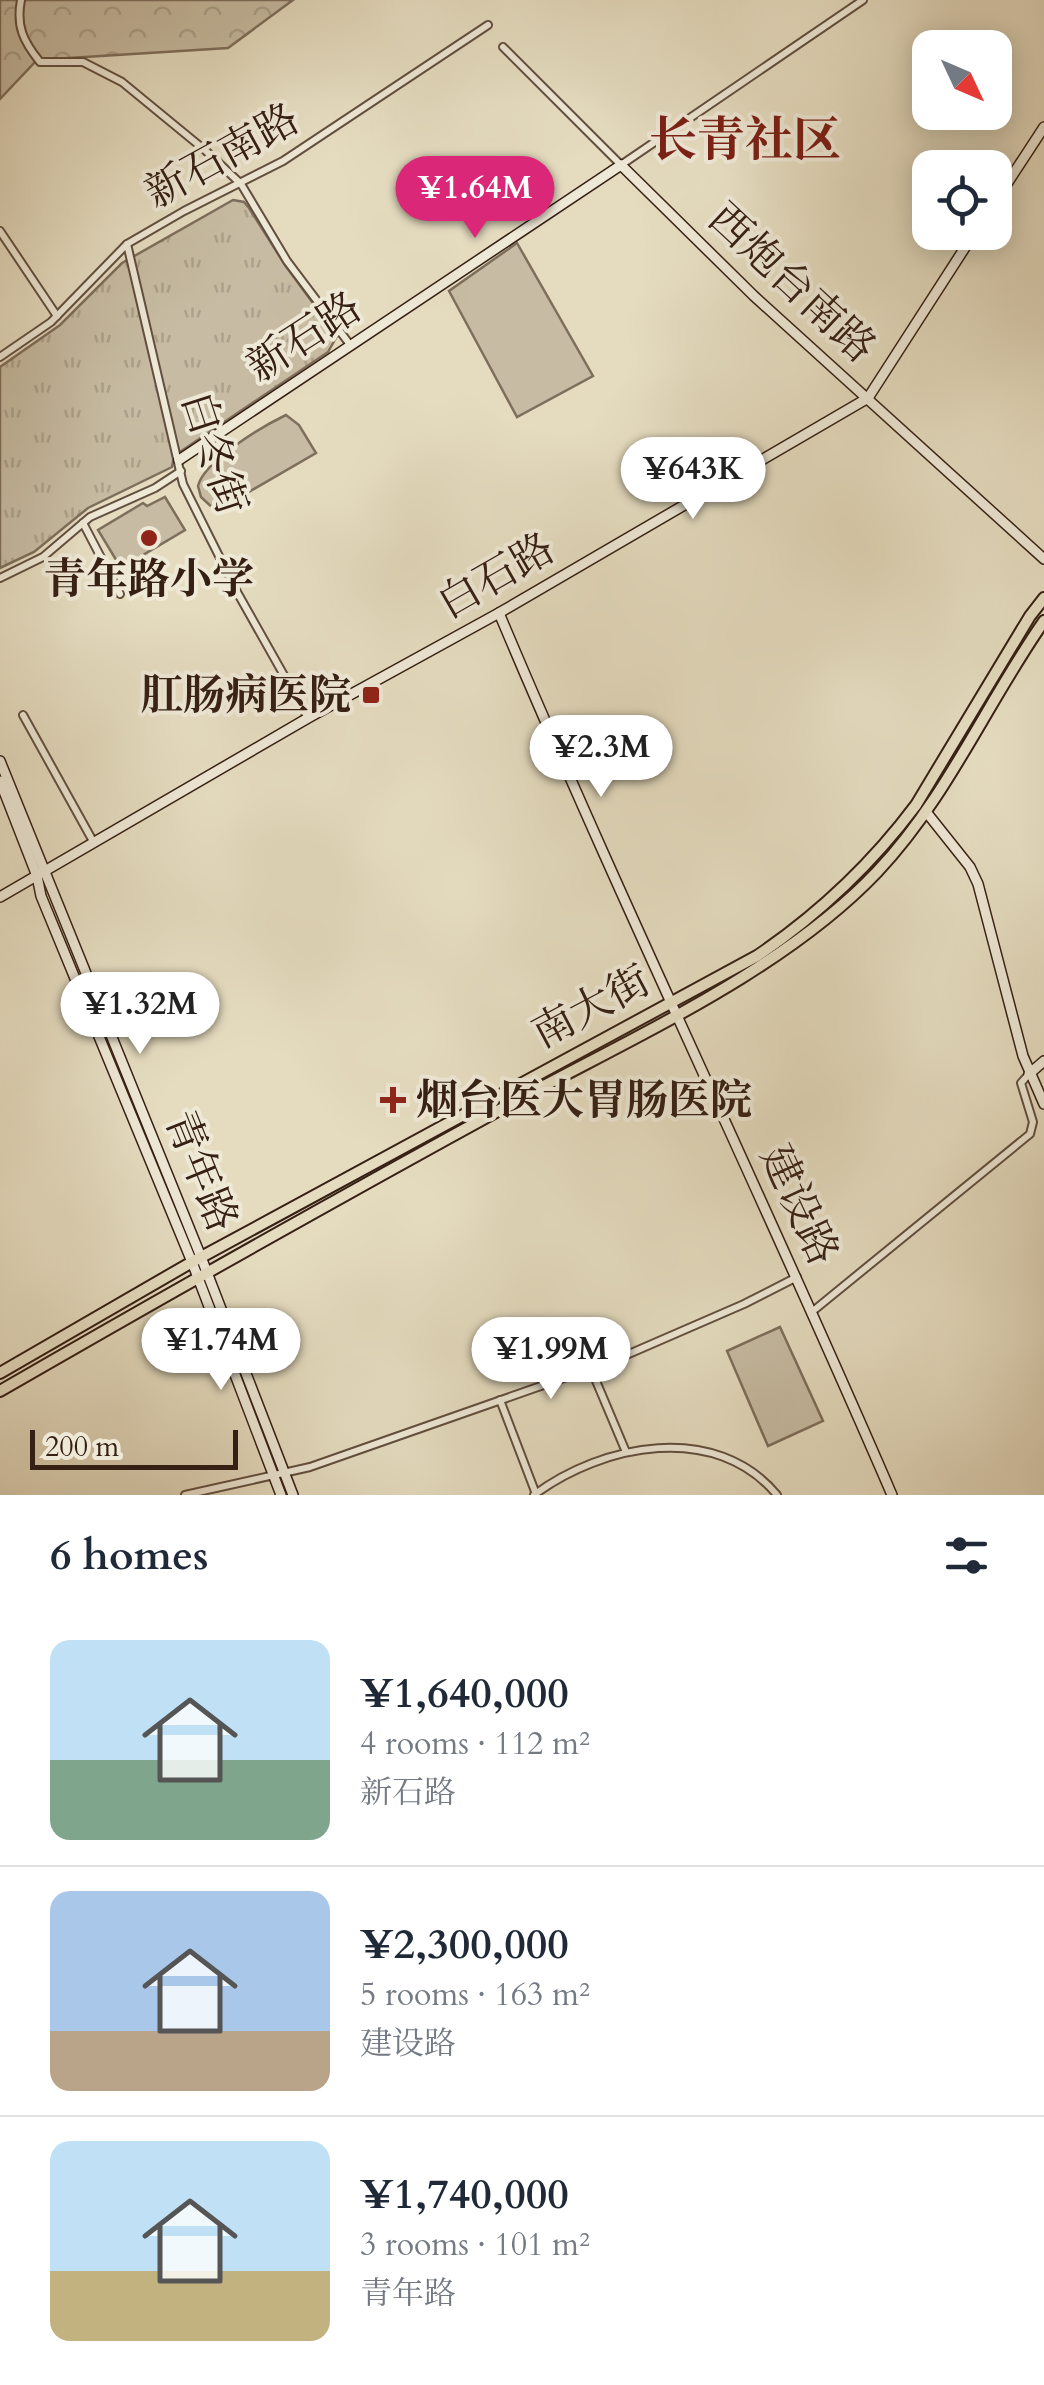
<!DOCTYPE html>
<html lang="en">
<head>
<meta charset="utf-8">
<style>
	:root { --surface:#fff; --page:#f2f2f3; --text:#1f2937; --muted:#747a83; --line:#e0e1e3; --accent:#db2777 }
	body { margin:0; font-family:Cardo,"Noto Serif SC",serif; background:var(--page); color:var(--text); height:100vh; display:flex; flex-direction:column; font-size:38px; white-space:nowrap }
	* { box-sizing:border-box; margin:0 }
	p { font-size:32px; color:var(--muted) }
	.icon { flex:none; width:55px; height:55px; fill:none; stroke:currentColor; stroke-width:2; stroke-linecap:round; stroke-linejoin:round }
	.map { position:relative; height:1495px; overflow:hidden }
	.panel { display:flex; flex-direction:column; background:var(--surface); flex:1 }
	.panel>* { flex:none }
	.needle { width:65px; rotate:134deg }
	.fabs { position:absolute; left:912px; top:30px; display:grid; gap:20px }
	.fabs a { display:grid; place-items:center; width:100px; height:100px; border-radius:20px; background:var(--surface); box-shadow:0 5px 25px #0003; font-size:50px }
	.scale { position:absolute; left:30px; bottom:25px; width:208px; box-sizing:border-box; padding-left:10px; border:5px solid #362014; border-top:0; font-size:28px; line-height:35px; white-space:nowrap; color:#362014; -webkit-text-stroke:8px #eee8d6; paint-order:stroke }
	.price { position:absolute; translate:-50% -85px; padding:0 22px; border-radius:35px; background:#fff; color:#222; font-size:32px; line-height:65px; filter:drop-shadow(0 2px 5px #0008) }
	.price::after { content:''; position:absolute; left:50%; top:60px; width:30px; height:22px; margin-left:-15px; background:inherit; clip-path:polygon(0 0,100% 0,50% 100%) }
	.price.selected { background:var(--accent); color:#fff }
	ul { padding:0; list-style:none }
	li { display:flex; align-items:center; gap:30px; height:250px; padding:0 50px }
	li+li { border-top:2px solid var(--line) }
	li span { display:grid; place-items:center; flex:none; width:280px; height:200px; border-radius:20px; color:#555 }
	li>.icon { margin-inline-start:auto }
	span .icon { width:120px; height:120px; fill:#fffc; stroke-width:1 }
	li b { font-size:42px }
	h2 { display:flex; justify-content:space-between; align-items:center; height:120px; padding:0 50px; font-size:42px }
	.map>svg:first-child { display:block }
	.grass { fill:url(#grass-tufts); stroke:#7e6e5c; stroke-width:2.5 }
	.forest { fill:url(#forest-crowns); stroke:#7e6e5c; stroke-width:2.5 }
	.park { fill:#c7bca3; stroke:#7e6e5c; stroke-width:2.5 }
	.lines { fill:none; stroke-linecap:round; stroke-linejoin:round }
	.street-casing { stroke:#624f3f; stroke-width:10 }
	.secondary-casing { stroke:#362014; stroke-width:12 }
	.primary-casing { stroke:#362014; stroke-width:14 }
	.street { stroke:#eee8d6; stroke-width:6 }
	.secondary { stroke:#eee8d6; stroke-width:9 }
	.primary { stroke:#e5dcc0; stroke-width:10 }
	.poi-dot { fill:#8f2418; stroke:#eee8d6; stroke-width:4 }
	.labels { text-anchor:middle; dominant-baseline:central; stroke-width:8; stroke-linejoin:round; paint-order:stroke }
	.street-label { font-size:42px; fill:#362014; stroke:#eee8d6 }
	.poi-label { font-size:42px; font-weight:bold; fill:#362014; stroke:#eee8d6 }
	.quarter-label { font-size:48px; font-weight:bold; fill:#7a1f14; stroke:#eee8d6 }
</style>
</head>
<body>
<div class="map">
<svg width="1044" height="1495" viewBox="0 0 1044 1495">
	<defs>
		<pattern id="grass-tufts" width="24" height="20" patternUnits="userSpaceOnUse" patternTransform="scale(2.5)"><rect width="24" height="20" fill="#c7bca3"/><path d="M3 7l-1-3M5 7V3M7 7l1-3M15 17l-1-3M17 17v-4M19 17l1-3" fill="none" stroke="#aca18b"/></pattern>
		<pattern id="forest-crowns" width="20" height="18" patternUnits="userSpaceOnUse" patternTransform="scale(2.5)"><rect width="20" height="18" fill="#c7bca3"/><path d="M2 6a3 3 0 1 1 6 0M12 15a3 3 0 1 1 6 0" fill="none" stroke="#aca18b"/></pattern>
	</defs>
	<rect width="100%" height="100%" fill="#e5dcc0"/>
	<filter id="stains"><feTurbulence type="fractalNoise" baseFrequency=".002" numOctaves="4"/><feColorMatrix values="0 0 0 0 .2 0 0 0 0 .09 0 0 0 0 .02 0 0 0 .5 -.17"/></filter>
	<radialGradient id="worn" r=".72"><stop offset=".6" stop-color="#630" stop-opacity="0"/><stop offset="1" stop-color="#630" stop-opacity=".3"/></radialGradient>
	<polygon class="grass" points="233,200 244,202 249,208 285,265 337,336 328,352 174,456 172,467 88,508 34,552 0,568 0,367 60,325 122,263"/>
	<polygon class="forest" points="0,0 293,0 228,48 37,60 0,99"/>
	<g class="park">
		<polygon points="517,243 593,376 517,417 449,291"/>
		<path d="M 286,415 L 299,425 L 316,453 L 216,511 L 201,497 L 198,486 C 204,461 263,426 286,415 Z"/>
		<polygon points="165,497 185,530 121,568 98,530 143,503 147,506"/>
		<polygon points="780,1327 823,1421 768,1446 727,1351"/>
	</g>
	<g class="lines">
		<g class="street-casing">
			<g id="street">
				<path d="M 21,0 C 16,26 23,41 40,62 L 83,62 L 122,82 L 206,151 L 241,184 L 287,261 L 351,346"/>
				<polyline points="503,47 621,165 863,0"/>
				<polyline points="0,231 57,316"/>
				<polyline points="127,244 183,484 237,592 308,718"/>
				<polyline points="0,357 51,322 127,244 184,211 283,161 488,25"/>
				<polyline points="83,523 120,594"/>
				<polyline points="0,578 43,557 90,517 155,488 181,471"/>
				<polyline points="23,715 94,843"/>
				<polyline points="813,1311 1030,1134 1033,1122 1021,1083 1029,1074"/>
				<polyline points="591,1369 626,1452"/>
				<polyline points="500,1400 536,1494"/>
				<polyline points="185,1495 310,1467 615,1360 744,1304 797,1277"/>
				<path d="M 534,1495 C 602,1444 716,1421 777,1495"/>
			</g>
		</g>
		<g class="secondary-casing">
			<g id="secondary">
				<polyline points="995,202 1044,127"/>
				<polyline points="179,460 621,165 754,296 1044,559"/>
				<path d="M 499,613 C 624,910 765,1200 892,1495"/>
				<polyline points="0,761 201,1257 293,1495"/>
				<polyline points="0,781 37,876 41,896 192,1262 281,1495"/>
				<polyline points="927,813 970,867 978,884 1023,1056 1044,1104"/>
				<polyline points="0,897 308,718 499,613 868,398 975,232"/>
				<polyline points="1029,1074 1044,1061"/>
			</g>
		</g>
		<g class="primary-casing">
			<g id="primary">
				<path d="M 0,1373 L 192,1262 L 757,956 C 819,914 871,865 916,805 L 1030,616 L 1044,598"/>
				<path d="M 0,1391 C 170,1293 342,1196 514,1102 C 633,1037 783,971 877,872 C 947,798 986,704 1044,621"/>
			</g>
		</g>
		<use href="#street" class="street"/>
		<use href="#secondary" class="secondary"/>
		<use href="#primary" class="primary"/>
	</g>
	<g class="poi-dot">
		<circle cx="149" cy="538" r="10"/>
		<rect x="361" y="685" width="20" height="20" rx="5"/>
		<path d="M388 1085h10v10h10v10h-10v10h-10v-10h-10v-10h10z"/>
	</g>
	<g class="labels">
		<g class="street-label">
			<text transform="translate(222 156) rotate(-29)">新石南路</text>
			<text transform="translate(792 283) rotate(43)">西炮台南路</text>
			<text transform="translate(304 337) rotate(-33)">新石路</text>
			<text transform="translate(214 453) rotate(72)">白冬街</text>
			<text transform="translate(496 576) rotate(-30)">白石路</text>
			<text transform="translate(591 1007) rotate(-28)">南大街</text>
			<text transform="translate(201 1171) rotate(68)">青年路</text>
			<text transform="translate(799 1205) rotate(65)">建设路</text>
		</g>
		<g class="poi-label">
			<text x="149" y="579">青年路小学</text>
			<text x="351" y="695" text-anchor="end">肛肠病医院</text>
			<text x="416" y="1100" text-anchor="start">烟台医大胃肠医院</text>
		</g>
		<g class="quarter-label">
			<text x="745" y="140">长青社区</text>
		</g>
	</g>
	<rect width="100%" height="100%" filter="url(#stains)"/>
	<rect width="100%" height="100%" fill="url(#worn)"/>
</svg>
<div class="fabs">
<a><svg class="needle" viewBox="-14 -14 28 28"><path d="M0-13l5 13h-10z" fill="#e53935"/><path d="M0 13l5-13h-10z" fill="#747a83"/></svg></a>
<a><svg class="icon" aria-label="locate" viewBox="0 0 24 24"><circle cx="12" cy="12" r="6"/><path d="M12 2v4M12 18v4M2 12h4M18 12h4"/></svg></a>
</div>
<div class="scale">200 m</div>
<b class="price selected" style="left:475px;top:241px">¥1.64M</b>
<b class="price" style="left:693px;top:522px">¥643K</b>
<b class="price" style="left:601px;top:800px">¥2.3M</b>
<b class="price" style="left:140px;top:1057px">¥1.32M</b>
<b class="price" style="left:221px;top:1393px">¥1.74M</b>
<b class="price" style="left:551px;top:1402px">¥1.99M</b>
</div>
<section class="panel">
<h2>6 homes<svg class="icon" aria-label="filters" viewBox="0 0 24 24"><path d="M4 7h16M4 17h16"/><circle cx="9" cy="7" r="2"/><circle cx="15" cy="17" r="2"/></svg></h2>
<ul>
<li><span style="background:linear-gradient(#bfe0f5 60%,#7fa58c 0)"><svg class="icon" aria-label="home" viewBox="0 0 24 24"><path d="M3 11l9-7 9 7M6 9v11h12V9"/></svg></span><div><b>¥1,640,000</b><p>4 rooms · 112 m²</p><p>新石路</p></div></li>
<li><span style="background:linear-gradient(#a9c7e8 70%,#b9a48a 0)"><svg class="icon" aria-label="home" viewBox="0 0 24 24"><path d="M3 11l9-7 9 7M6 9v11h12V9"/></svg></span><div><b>¥2,300,000</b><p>5 rooms · 163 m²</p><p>建设路</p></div></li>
<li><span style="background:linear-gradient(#bfe0f5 65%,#c2b280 0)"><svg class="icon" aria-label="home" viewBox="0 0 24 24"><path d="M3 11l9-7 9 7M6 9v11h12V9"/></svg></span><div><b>¥1,740,000</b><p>3 rooms · 101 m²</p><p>青年路</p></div></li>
</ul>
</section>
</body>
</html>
